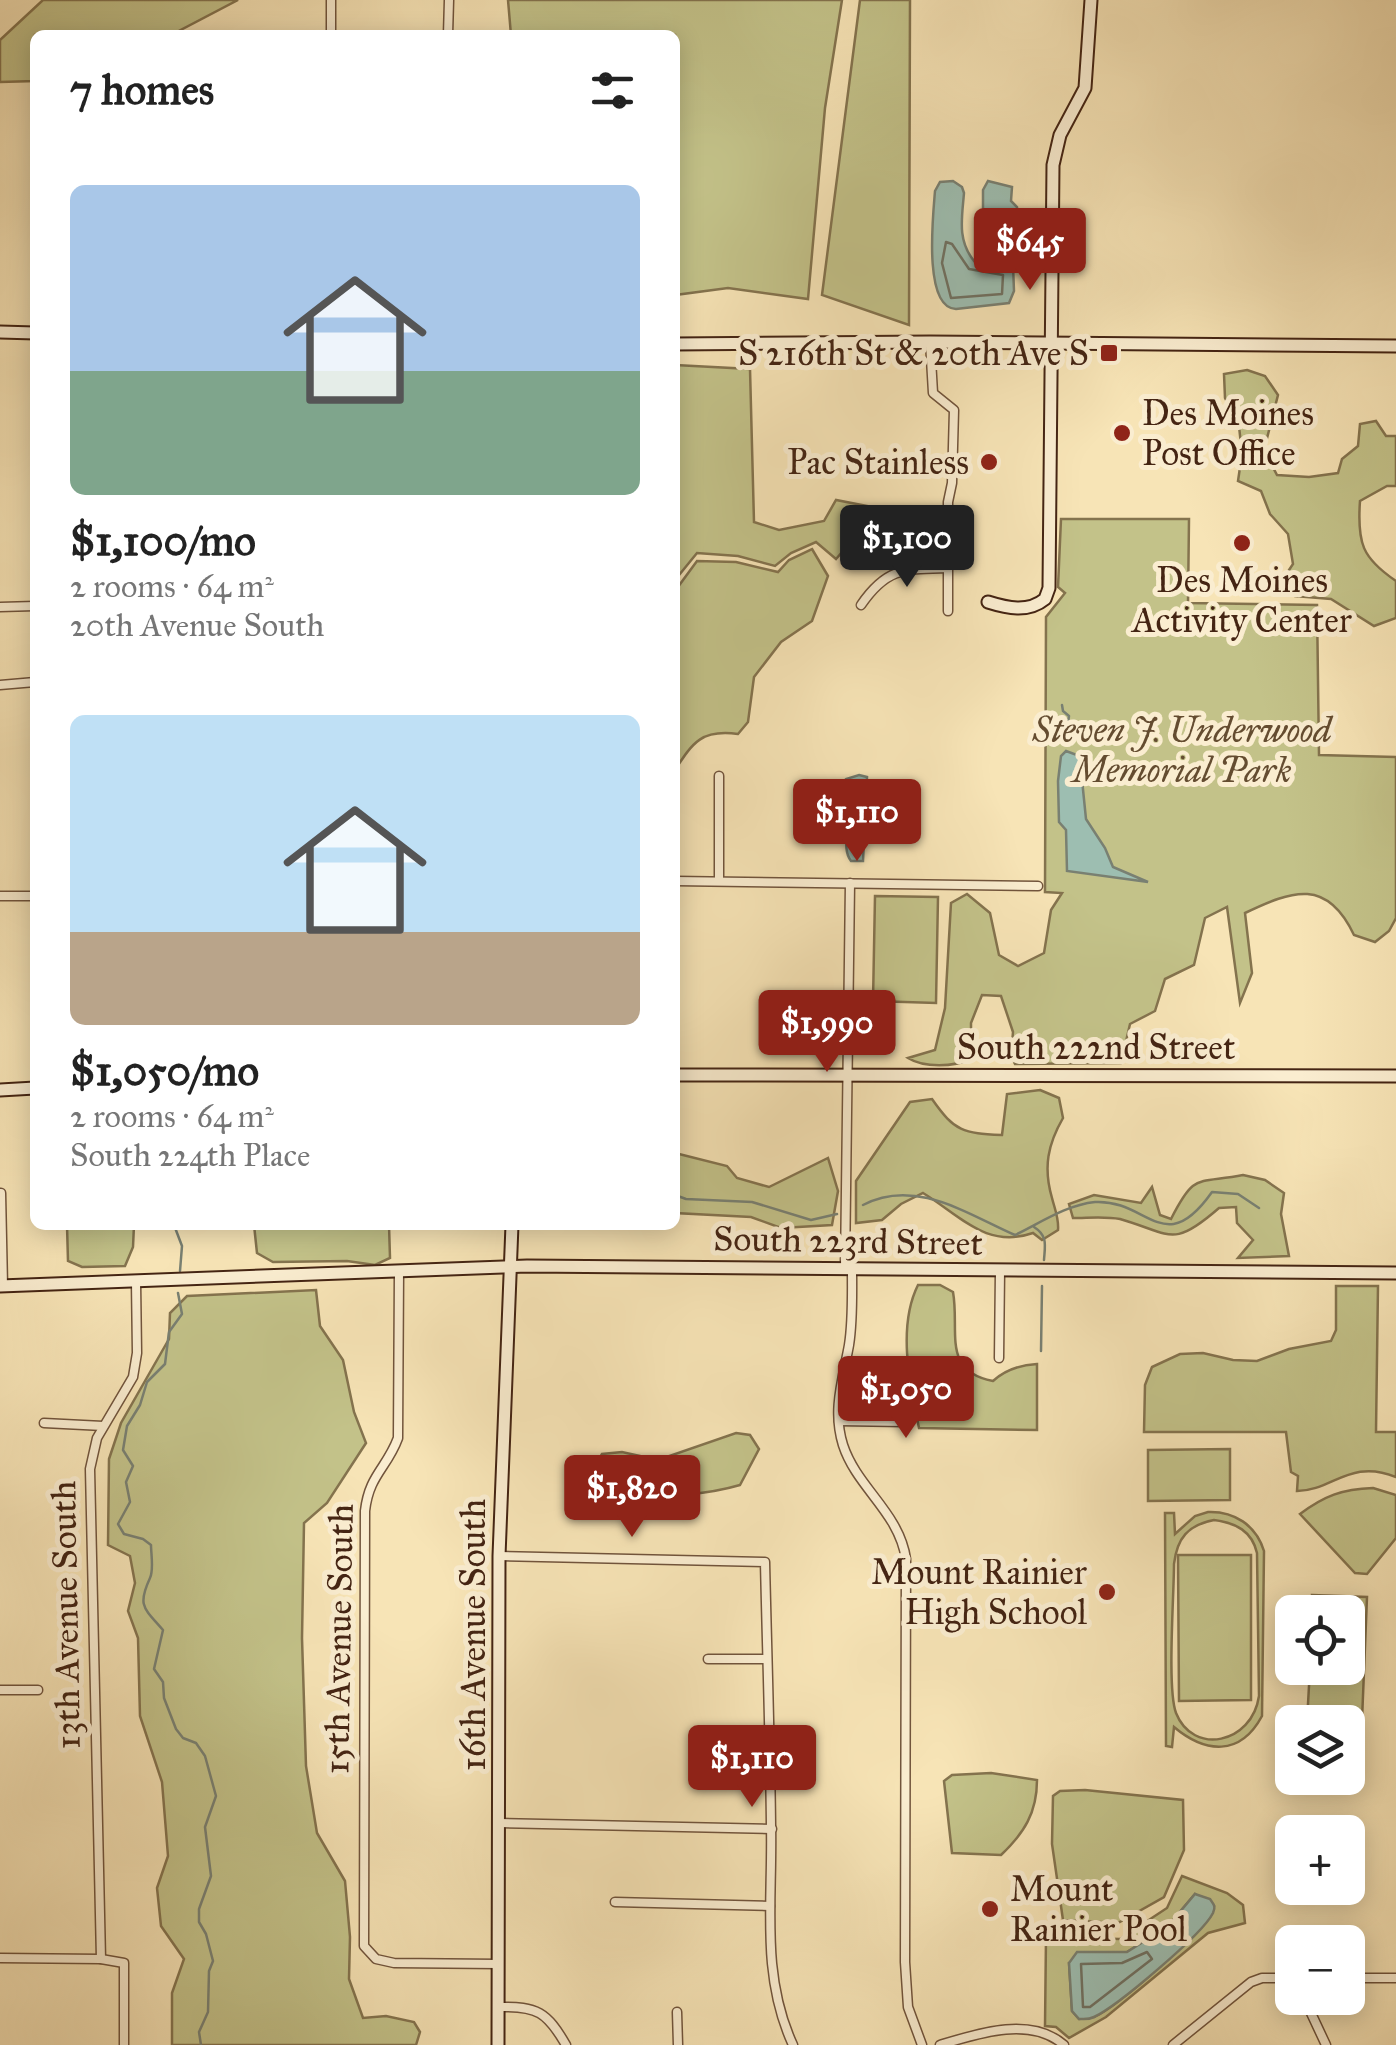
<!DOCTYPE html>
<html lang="en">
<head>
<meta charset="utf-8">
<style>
	:root { --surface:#fff; --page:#f2f2f2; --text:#222; --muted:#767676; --accent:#8f2418 }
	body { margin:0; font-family:"IM FELL Great Primer",serif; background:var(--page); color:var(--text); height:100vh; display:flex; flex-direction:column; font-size:38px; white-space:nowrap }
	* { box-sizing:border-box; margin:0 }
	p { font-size:32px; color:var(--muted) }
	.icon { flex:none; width:55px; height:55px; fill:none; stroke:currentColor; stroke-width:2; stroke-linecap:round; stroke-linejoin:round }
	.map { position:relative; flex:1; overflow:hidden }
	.panel { position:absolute; left:30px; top:30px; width:650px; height:1200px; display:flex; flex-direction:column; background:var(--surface); border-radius:15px; box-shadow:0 5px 25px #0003 }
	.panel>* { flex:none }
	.fabs { position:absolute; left:1275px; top:1595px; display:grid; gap:20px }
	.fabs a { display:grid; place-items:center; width:90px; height:90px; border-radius:15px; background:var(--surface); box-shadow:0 5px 25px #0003; font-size:50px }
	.price { position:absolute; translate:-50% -85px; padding:0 22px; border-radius:10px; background:var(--accent); color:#fff; font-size:32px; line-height:65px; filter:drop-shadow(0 2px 5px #0008) }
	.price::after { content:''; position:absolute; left:50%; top:60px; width:30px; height:22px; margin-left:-15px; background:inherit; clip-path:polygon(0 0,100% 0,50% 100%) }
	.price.current { background:#222; color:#fff }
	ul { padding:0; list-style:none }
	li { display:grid; align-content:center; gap:20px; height:530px; padding:0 40px }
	li span { display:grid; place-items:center; height:310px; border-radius:15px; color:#555 }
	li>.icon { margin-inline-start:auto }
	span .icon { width:180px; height:180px; fill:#fffc; stroke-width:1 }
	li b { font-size:42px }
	h2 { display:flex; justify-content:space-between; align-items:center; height:120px; padding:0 40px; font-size:42px }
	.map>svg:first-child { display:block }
	.green { fill:#c3c289; stroke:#84734e; stroke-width:2.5; fill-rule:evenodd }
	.water { fill:#9dbeb1; stroke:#798072; stroke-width:2.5 }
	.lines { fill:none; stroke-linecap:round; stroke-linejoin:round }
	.shore { stroke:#707162; stroke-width:2.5 }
	.stream { stroke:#798072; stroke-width:2.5 }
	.street-casing { stroke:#71543c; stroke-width:11 }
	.secondary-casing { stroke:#442413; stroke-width:15 }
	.street { stroke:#faedd0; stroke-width:8 }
	.secondary { stroke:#faedd0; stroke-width:11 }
	.poi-dot { fill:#8f2418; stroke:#faedd0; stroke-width:4 }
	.labels { text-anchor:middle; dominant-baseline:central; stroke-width:10; stroke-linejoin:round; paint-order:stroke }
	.poi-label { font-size:35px; fill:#442413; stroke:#faedd0; text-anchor:end }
	.park-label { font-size:35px; font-style:italic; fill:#644c30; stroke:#faedd0 }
	.street-label { font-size:35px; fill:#442413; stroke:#faedd0 }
</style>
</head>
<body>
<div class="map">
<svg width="1396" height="2045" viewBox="0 0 1396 2045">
	<rect width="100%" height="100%" fill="#f7e4b6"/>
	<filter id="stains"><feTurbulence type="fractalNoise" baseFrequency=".002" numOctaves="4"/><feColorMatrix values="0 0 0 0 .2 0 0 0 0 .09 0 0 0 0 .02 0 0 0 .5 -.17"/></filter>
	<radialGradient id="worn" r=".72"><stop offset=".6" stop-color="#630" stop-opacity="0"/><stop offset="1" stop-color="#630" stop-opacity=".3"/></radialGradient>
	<g class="green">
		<polygon points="43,0 238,0 171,35 35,35 35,81 0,82 0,40"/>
		<polygon points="508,0 842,0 825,108 808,299 728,288 675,295 675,35 511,35"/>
		<polygon points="860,0 910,0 909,325 822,295"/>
		<polygon points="675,365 750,369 754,522 779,530 824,521 836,500 867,506 863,528 836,559 816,542 791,553 775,566 738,556 697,553 675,580"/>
		<path d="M 1247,370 L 1265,376 L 1278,395 L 1264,450 L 1277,475 L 1309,477 L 1338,473 L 1342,459 L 1358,446 L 1360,424 L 1376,421 L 1386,436 L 1396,436 L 1396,486 L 1387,486 L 1360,501 C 1357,543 1362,558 1396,581 L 1396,618 L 1374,626 L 1331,599 L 1295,596 L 1285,576 L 1293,564 L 1288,534 L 1270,514 L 1261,491 L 1238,481 L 1242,454 L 1239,426 L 1225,398 L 1224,374 Z"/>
		<path d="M 1061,519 L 1189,519 L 1188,603 L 1317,605 L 1319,755 L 1396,757 L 1396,918 L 1389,931 L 1375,942 L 1354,935 C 1327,878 1293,890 1245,913 L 1252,973 L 1240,1003 L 1227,907 L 1205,918 L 1194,965 L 1165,979 L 1155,1011 L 1130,1024 L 1121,1063 L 1015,1064 L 1011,1056 L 1013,1032 L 1001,996 L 982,995 L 971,1023 L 971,1059 C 954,1067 924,1068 908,1058 L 935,1050 L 945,1008 L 951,903 L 967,894 L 990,913 L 999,955 L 1018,966 L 1044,953 L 1051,910 L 1062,893 L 1045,892 L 1046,617 L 1065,593 L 1058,587 Z"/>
		<path d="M 812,549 L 828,576 L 812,621 L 781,642 L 754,677 L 748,722 L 738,734 C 702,729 693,742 675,770 L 675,591 L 697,561 L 736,562 L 778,572 L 789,560 Z"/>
		<polygon points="875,896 938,897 936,1003 873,1001"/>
		<path d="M 1040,1090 L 1059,1098 L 1063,1118 C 1048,1144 1043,1167 1052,1198 C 1055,1210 1059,1218 1058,1230 L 1042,1240 L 1033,1233 C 986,1249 961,1216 923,1193 L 901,1204 L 882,1220 L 856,1223 L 856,1181 L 910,1102 L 932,1099 C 955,1132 963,1133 1002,1135 L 1007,1094 Z"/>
		<polygon points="675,1153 727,1166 737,1178 769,1187 828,1158 838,1191 832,1225 781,1228 751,1217 675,1213"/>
		<path d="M 1243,1175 L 1265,1180 L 1284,1193 L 1281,1214 L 1289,1256 L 1238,1258 L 1253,1240 L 1237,1223 L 1236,1207 L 1219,1208 C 1172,1249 1172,1234 1120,1219 C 1105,1216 1088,1218 1073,1218 L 1069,1204 L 1094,1195 L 1141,1203 L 1152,1187 L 1160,1215 L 1171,1219 C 1195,1172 1196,1184 1243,1175 Z"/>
		<polygon points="67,1225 134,1225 133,1247 125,1266 82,1267 68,1261"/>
		<polygon points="254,1225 389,1225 390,1258 375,1265 347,1261 273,1262 257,1253"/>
		<path d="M 918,1285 L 940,1285 L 953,1292 C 960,1331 941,1371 993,1381 C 1006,1369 1020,1365 1037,1364 L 1037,1430 L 919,1428 C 910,1384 897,1327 918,1285 Z"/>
		<path d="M 1336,1286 L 1378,1286 L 1376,1432 L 1396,1432 L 1396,1477 C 1350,1458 1332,1491 1297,1491 L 1298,1476 L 1291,1472 L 1286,1432 L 1144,1432 L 1145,1385 L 1152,1367 L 1180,1354 L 1203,1353 L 1233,1360 L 1257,1361 L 1289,1349 L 1331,1341 L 1336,1330 Z"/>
		<polygon points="316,1290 320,1326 343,1360 354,1412 366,1443 327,1503 304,1523 302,1638 306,1766 317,1833 345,1881 350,1937 349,1979 363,2018 386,2016 414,2022 420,2032 416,2045 172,2045 172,1993 184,1959 161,1926 157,1888 168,1856 162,1782 140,1716 138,1638 128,1611 135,1583 130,1556 108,1545 109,1459 121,1423 169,1339 170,1313 187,1296"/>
		<path d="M 736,1433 L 750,1435 L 759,1449 L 740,1485 C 709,1494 668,1498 636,1493 C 620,1490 613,1488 596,1489 L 590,1474 L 602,1454 L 622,1452 L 658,1460 Z"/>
		<polygon points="1230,1449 1230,1500 1148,1501 1148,1450"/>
		<path d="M 1373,1488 L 1396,1495 L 1396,1538 L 1367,1574 L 1355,1573 L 1300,1514 C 1324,1496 1342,1489 1373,1488 Z"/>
		<path d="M 1208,1512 C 1234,1511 1256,1525 1264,1551 L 1262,1716 C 1240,1757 1205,1753 1174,1727 L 1172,1747 L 1166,1746 L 1165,1513 L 1174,1513 L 1175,1534 L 1195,1516 ZM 1214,1520 C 1236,1523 1252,1531 1257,1553 L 1259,1696 C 1252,1744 1193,1756 1176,1713 C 1167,1689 1174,1595 1174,1564 C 1177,1538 1188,1525 1214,1520 Z"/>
		<polygon points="1178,1555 1251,1555 1251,1700 1179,1701"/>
		<polygon points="1312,1595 1367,1597 1361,1745 1348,1744 1348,1722 1307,1722 1310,1668 1348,1668 1348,1612 1312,1612"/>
		<path d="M 991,1773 L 1037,1780 C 1037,1813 1024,1833 1001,1855 L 952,1853 L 944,1781 L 952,1775 Z"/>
		<polygon points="1085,1790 1183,1800 1184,1850 1164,1897 1118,1923 1063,1920 1052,1844 1053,1796 1060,1791"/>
		<path d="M 1182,1876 L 1227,1893 L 1243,1905 L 1245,1923 L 1208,1933 L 1106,2017 L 1069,2038 L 1056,2027 L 1045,2026 L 1046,1937 L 1120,1939 L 1167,1908 ZM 1195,1894 L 1214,1906 C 1209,1927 1117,2008 1094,2017 C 1093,2017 1079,2019 1079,2019 L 1072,2011 L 1069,1963 L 1127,1952 L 1168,1926 Z"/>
	</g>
	<g class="water">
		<path d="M 953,181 L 962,187 L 964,193 C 962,218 957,240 974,261 L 1013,265 L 1014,291 L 1009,303 L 956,309 C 923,308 933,216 935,191 L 940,182 Z"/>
		<path d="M 988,181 L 1012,187 L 1011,201 L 1017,207 C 1018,217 1020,233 1013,241 L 995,243 L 983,236 L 983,190 Z"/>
		<polygon points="1066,751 1077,755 1080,760 1086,819 1105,848 1113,867 1148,882 1067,871 1066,830 1059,822 1058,781 1061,756"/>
		<path d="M 859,775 L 867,777 L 863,861 L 851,861 C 840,847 853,825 844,808 L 837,808 L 836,790 L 846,779 Z"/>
		<path d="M 1195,1894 L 1210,1899 C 1214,1905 1216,1906 1213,1913 C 1202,1935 1117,2006 1094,2017 C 1088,2020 1084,2019 1079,2019 L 1072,2011 L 1069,1963 L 1077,1952 L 1127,1952 L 1168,1926 Z"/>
	</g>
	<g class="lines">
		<g class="shore">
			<polygon points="946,242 952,244 969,269 1003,275 1002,294 951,298 942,263"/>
			<polygon points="1147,1952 1152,1959 1090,2007 1083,2007 1081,1964 1122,1963"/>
		</g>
		<g class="stream">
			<polyline points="1062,705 1063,711 1069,716 1068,723"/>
			<polyline points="675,1195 686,1199 752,1202 811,1220 837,1214"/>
			<path d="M 863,1205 C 915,1177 969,1215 1015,1235 C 1040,1223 1066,1205 1095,1202 C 1148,1199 1164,1260 1212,1192 L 1238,1194 L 1259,1208"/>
			<polyline points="174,1225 182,1246 180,1271"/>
			<path d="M 1034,1227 C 1048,1236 1045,1245 1044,1260"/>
			<path d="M 178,1293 L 182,1314 L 169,1332 L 165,1364 L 147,1382 L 140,1405 L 127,1426 L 123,1450 L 133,1466 L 126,1482 L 130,1502 L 118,1524 L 124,1534 L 143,1539 L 151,1545 C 151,1554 154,1570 150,1578 C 137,1606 144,1608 163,1630 L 154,1669 L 163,1682 L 164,1698 L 176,1729 L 183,1738 L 196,1743 L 205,1756 L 216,1796 L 205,1827 L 211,1876 L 199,1909 L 199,1922 L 206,1934 L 213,1961 L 209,1971 L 208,2012 L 199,2032 L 201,2045"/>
			<polyline points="1041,1351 1042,1286"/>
		</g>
		<g class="street-casing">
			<g id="street">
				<polyline points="331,35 331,0"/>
				<polyline points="448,35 449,0"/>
				<polyline points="930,342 933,393 954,410 952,483 948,502 948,611"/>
				<path d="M 861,605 C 887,567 905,569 948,568"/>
				<polyline points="0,607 35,606"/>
				<polyline points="0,685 35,682"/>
				<polyline points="675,881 1038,886"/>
				<polyline points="719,881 719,776"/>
				<polyline points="0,896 35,896"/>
				<polyline points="1,1193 3,1286"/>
				<polyline points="845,1267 850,883"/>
				<path d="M 852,1268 C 852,1293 853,1320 849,1345 C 843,1379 832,1410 843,1445 C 857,1488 899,1512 906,1559 L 905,1962 L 908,2007 L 922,2045"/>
				<path d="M 399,1271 L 398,1438 C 387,1468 369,1475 365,1511 L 364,1946 L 376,1959 L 394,1963 L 499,1964"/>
				<polyline points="999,1358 1000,1271"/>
				<polyline points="839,1421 906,1422 906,1384"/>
				<polyline points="44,1423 103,1426"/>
				<path d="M 499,1556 L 765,1562 C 767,1649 770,1737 771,1825 C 773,1900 760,1974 793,2045"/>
				<polyline points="708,1659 767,1659"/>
				<polyline points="0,1690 38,1690"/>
				<polyline points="500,1823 772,1829"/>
				<polyline points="615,1902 770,1906"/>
				<polyline points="0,1958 101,1959 124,1963 124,2045"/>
				<polyline points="101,1959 90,1469 97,1438 133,1377 137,1353 136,1282"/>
				<polyline points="1348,1978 1396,1978"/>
				<polyline points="1304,1998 1326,2045"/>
				<path d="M 499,2007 C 537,2006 547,2012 566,2045"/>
				<polyline points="677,2012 678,2045"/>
				<path d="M 940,2045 C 979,2033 1031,2016 1064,2045"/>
				<polyline points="1173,2045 1251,1982 1262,1978 1292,1978"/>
			</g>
		</g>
		<g class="secondary-casing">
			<g id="secondary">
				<polyline points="0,332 35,333"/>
				<polyline points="675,344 930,342 1396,346"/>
				<path d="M 988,602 C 1007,608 1028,613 1045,599 L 1049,588 L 1053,165 L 1060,135 L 1085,88 L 1091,0"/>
				<polyline points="675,1075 1396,1076"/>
				<polyline points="0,1090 35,1088"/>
				<polyline points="0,1286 527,1266 1396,1273"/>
				<polyline points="498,2045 499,1556 512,1225"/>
			</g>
		</g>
		<use href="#street" class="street"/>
		<use href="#secondary" class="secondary"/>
	</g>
	<g class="poi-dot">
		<rect x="1099" y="343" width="20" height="20" rx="5"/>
		<circle cx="1122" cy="433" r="10"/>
		<circle cx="989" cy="462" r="10"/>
		<circle cx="1242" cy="543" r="10"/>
		<circle cx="1107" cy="1592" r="10"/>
		<circle cx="990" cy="1909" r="10"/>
	</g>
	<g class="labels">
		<g class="poi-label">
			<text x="1089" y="353">S 216th St &amp; 20th Ave S</text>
			<text x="1142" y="413" text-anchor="start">Des Moines<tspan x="1142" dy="40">Post Office</tspan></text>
			<text x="969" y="462">Pac Stainless</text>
			<text x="1242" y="580" text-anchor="middle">Des Moines<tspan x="1242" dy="40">Activity Center</tspan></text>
			<text x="1087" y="1572">Mount Rainier<tspan x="1087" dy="40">High School</tspan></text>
			<text x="1010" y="1889" text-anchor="start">Mount<tspan x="1010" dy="40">Rainier Pool</tspan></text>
		</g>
		<g class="park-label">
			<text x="1182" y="730">Steven J. Underwood<tspan x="1182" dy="40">Memorial Park</tspan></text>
		</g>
		<g class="street-label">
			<text x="1096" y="1047">South 222nd Street</text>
			<text transform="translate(848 1241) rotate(1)">South 223rd Street</text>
			<text transform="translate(66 1615) rotate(-91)">13th Avenue South</text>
			<text transform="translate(473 1635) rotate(-90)">16th Avenue South</text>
			<text transform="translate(339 1639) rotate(-89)">15th Avenue South</text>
		</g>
	</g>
	<rect width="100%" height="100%" filter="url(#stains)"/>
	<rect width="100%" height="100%" fill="url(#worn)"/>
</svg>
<div class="fabs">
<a><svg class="icon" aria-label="locate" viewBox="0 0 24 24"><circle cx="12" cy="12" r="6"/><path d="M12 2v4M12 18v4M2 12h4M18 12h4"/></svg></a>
<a><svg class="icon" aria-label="layers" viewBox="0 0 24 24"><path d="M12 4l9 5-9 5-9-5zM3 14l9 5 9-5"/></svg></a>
<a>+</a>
<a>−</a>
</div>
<b class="price" style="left:1030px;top:293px">$645</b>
<b class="price current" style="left:907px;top:590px">$1,100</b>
<b class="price" style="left:857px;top:864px">$1,110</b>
<b class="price" style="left:827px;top:1075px">$1,990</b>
<b class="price" style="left:906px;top:1441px">$1,050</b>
<b class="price" style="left:632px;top:1540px">$1,820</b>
<b class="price" style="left:752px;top:1810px">$1,110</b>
<section class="panel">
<h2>7 homes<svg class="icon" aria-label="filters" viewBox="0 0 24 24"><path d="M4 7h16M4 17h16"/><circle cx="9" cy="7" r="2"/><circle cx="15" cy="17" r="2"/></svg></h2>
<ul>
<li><span style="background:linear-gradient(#a9c7e8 60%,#7fa58c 0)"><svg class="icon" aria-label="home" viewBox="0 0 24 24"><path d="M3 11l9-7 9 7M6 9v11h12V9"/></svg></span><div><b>$1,100/mo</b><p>2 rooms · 64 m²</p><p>20th Avenue South</p></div></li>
<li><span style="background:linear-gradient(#bfe0f5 70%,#b9a48a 0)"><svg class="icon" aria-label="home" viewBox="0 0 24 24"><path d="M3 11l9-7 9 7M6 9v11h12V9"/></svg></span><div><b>$1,050/mo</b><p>2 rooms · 64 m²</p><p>South 224th Place</p></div></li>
</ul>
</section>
</div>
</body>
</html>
